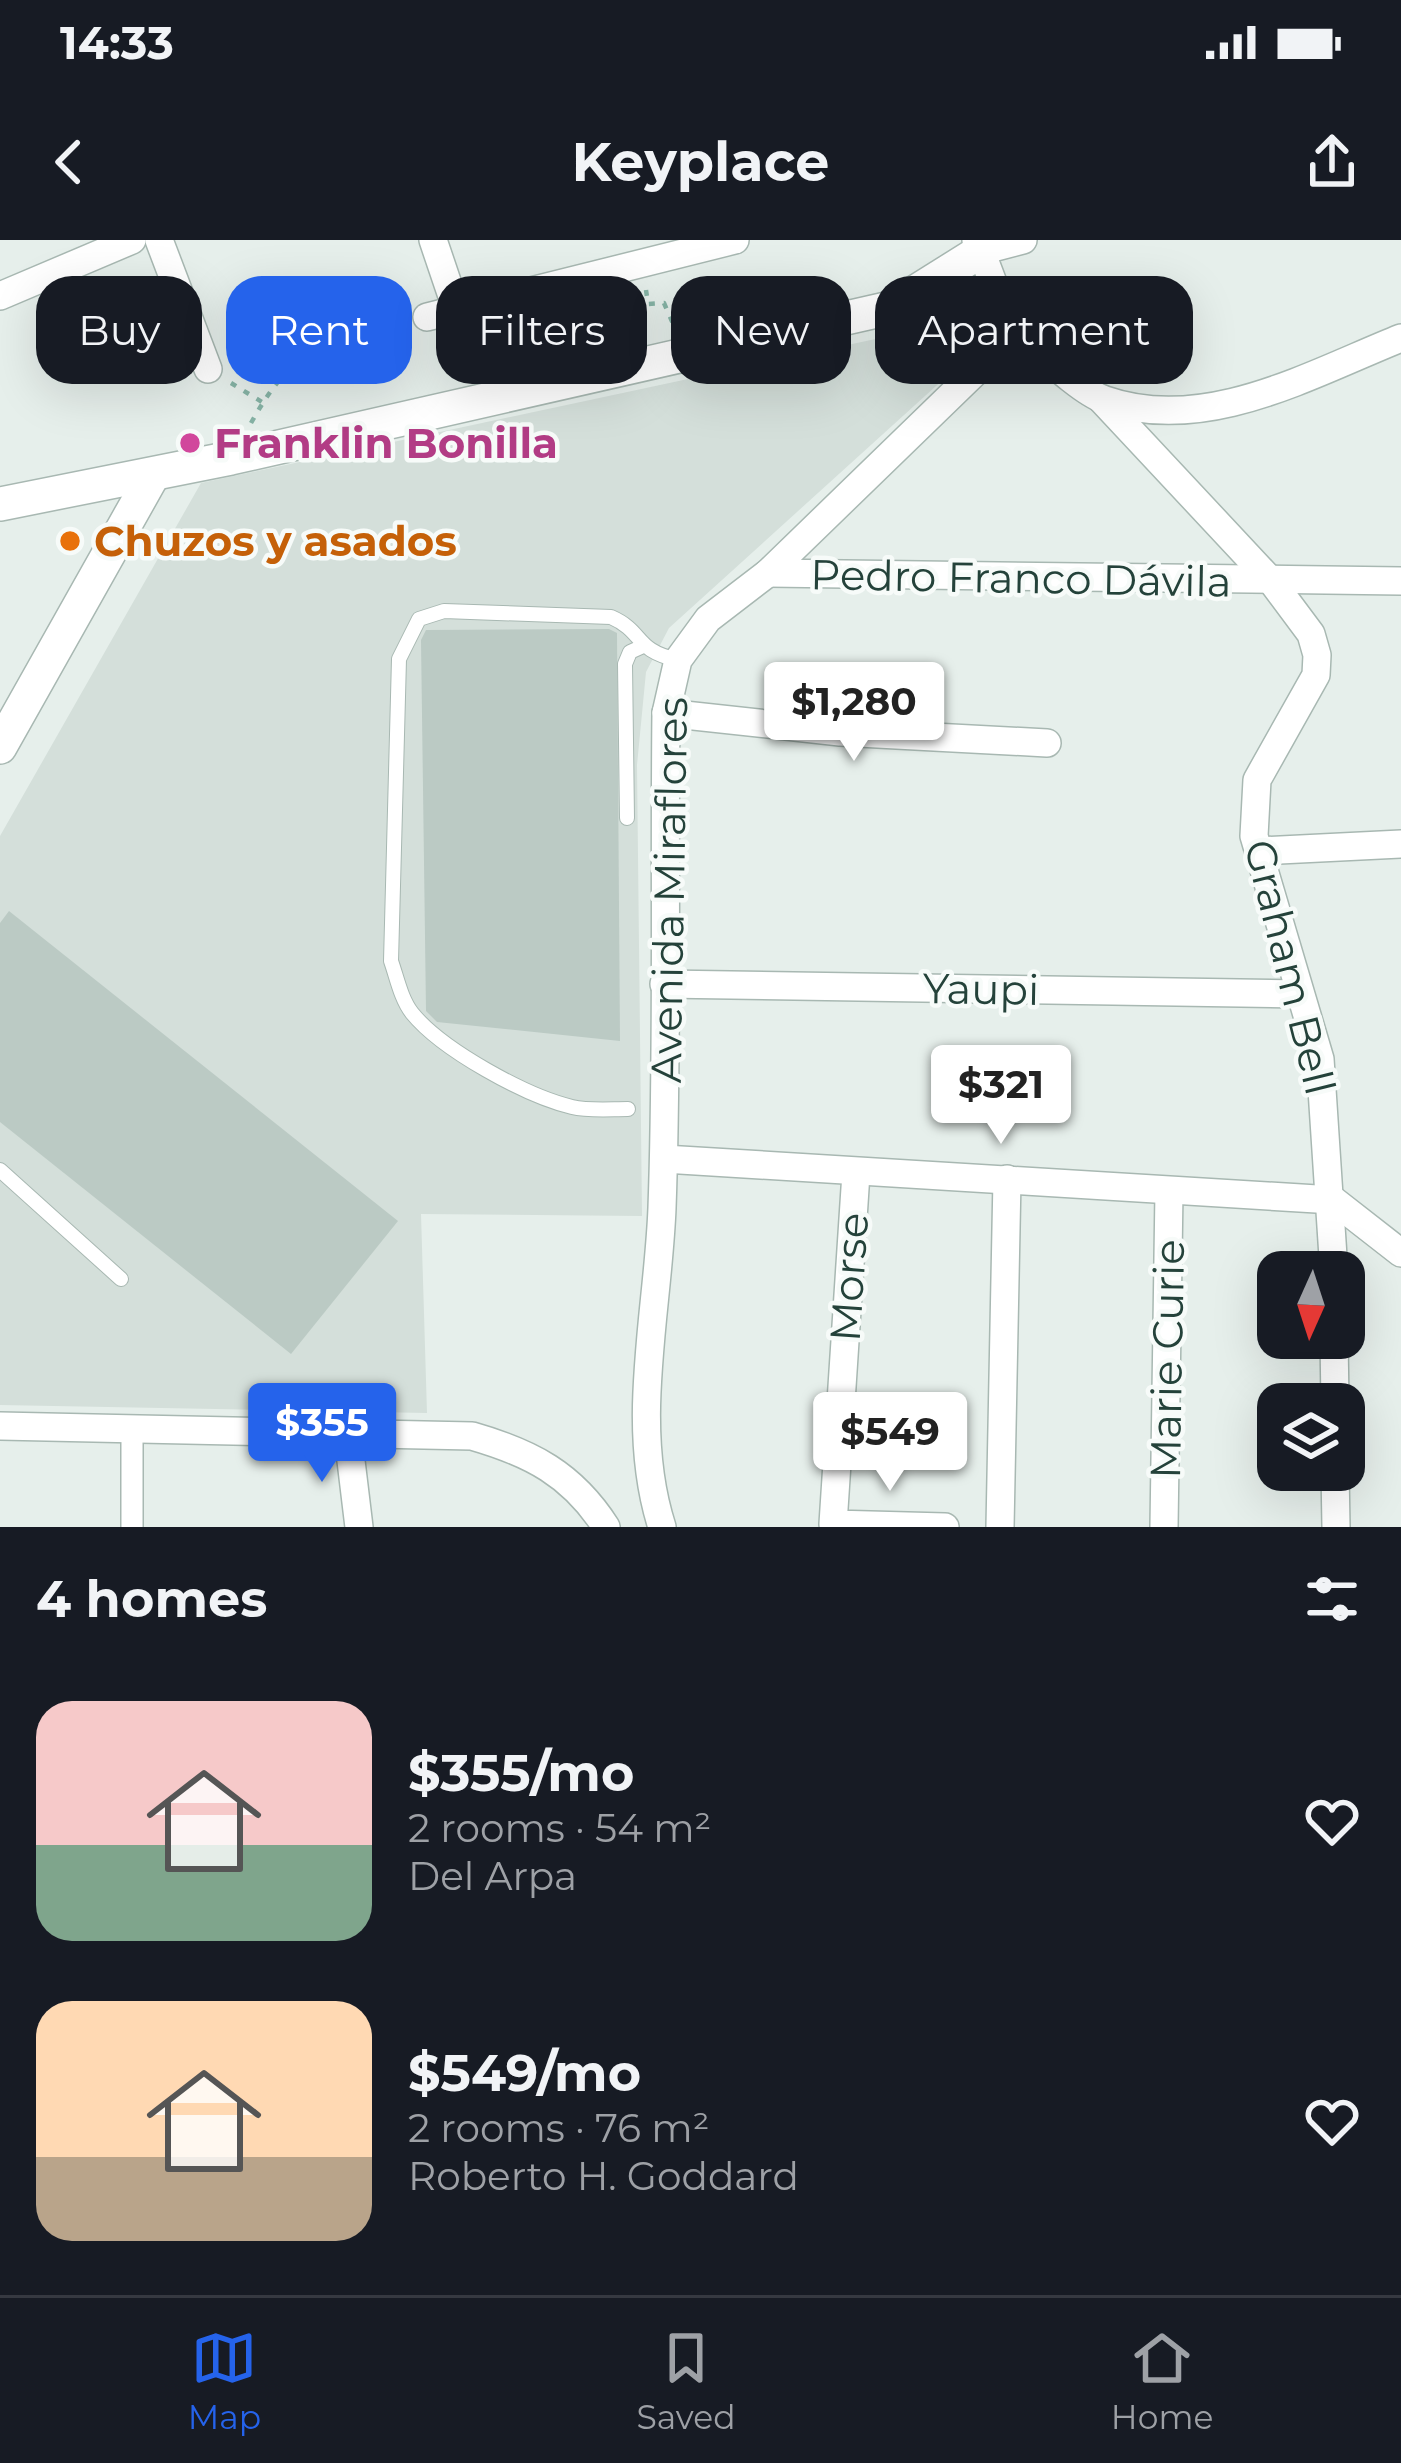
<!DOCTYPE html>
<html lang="en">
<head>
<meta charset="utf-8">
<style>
	:root { --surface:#171b24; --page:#242831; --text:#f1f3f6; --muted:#9ea1a6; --line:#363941; --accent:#2563eb }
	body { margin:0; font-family:Montserrat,sans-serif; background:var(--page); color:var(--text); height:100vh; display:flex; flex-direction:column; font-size:45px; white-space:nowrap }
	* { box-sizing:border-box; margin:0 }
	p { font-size:39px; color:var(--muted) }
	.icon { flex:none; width:66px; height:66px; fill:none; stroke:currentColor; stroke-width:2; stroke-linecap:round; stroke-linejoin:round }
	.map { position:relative; height:1287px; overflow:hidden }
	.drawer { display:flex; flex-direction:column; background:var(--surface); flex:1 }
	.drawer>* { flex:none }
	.guide { position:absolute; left:36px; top:36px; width:1329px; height:108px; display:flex; gap:24px }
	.needle { width:78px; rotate:183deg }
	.fabs { position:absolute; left:1257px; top:1011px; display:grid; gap:24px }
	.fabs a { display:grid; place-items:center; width:108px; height:108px; border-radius:24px; background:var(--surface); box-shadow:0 12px 48px #0002; font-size:60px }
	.price { position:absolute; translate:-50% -102px; padding:0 27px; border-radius:12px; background:#fff; color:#222; font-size:39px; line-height:78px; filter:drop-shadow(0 3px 6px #0008) }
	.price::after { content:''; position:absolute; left:50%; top:72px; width:36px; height:27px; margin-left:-18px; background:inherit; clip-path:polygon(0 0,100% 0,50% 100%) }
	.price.selected { background:var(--accent); color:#fff }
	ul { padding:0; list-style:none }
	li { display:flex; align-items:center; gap:36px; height:300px; padding:0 36px }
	li span { display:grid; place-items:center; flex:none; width:336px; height:240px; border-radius:36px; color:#555 }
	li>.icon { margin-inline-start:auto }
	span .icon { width:144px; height:144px; fill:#fffc; stroke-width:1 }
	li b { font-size:51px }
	h2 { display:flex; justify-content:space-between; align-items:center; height:144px; padding:0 36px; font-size:51px }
	.tag { padding:0 42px; border-radius:36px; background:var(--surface); box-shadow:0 12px 48px #0002; font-size:42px; line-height:108px }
	.tag.selected { background:var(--accent); color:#fff }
	.status { display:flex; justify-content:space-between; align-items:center; height:84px; padding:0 60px; background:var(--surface); direction:ltr }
	.status svg { height:33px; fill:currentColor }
	header { display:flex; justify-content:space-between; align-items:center; height:156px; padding:0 36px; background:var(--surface); font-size:54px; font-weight:700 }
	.menu { display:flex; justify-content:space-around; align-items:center; height:168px; border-top:3px solid var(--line); background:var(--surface); font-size:33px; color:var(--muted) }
	.menu a { display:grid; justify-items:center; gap:6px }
	.menu .selected { color:var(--accent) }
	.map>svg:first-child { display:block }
	.built { fill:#d4dfda }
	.building { fill:#bbcac4 }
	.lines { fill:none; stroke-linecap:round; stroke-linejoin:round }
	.service-casing { stroke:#a8b8b2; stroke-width:16 }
	.pedestrian-casing { stroke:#a8b8b2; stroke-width:24 }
	.minor-casing { stroke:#a8b8b2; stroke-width:30 }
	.tertiary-casing { stroke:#a8b8b2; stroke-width:36 }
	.path { stroke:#86b3a5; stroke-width:4.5; stroke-dasharray:6 9; stroke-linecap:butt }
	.service { stroke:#fff; stroke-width:14 }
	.pedestrian { stroke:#fff; stroke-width:21 }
	.minor { stroke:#fff; stroke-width:27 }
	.tertiary { stroke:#fff; stroke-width:33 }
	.hotel-dot { fill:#d1479c; stroke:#f7fbf9; stroke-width:4.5 }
	.food-dot { fill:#e8710a; stroke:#f7fbf9; stroke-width:4.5 }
	.labels { text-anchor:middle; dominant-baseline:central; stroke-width:9; stroke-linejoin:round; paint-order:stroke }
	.hotel-label { font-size:42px; font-weight:bold; fill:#b23c85; stroke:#f7fbf9; text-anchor:start }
	.food-label { font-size:42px; font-weight:bold; fill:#c56008; stroke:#f7fbf9; text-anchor:start }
	.street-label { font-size:42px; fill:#24423a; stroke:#f7fbf9 }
</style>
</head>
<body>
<div class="status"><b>14:33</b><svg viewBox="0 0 49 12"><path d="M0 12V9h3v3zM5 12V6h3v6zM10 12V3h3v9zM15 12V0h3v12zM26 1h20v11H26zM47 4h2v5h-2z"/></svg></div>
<header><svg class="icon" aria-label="back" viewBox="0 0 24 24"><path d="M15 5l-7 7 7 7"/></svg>Keyplace<svg class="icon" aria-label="share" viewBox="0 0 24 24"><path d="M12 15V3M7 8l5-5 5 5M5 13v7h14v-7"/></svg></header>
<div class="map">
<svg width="1401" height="1287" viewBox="0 0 1401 1287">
	<rect width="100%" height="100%" fill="#e6efeb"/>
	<polygon class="built" points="927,88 940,88 955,104 957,127 669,388 646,432 637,525 642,976 421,974 427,1173 0,1165 0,596 201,243"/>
	<g class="building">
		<polygon points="609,389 617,393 620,801 437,782 426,771 421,400 426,390"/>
		<polygon points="9,671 398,981 291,1114 0,882 0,683"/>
	</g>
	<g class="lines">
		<g class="service-casing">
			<g id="service">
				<polyline points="627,578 625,424 630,412 641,407"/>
				<path d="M 628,869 C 610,869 589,871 572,867 C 526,856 442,810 412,773 C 401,759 397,738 391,721 L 399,419 L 419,379 L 444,371 L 611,377 C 645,392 633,410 678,420"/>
				<polyline points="0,930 121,1039"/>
			</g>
		</g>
		<g class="pedestrian-casing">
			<polyline id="pedestrian" points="132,1287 132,1190"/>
		</g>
		<g class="minor-casing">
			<g id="minor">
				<polyline points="159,0 208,129"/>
				<polyline points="433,0 456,68"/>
				<polyline points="0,56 132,0"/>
				<polyline points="427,77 735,0"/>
				<path d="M 1009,85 C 1034,105 1077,150 1105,160 C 1205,195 1311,134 1401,98"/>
				<polyline points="1101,159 1273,343 1311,394 1317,415 1316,435 1257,540 1254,596 1320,819 1334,1032"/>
				<polyline points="768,333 1401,341"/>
				<polyline points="666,473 840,492 1047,503"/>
				<polyline points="1258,611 1401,604"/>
				<polyline points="664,744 1298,754"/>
				<polyline points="664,919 1333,960 1401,1013"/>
				<polyline points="856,933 833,1284 945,1287"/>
				<polyline points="1334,1098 1335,1164"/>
				<path d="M 0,1186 L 472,1196 C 531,1213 572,1234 606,1287"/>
				<polyline points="348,1196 359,1287"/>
				<polyline points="1335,1230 1336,1287"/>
				<path d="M 662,1287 C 629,1185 658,1073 662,968 C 668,803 664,638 666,473 L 678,420 L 708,379 L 768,333 L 998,110 L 1009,85 L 981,11 L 1023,0"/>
				<polyline points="1000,1287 1007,939"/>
				<polyline points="1164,1287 1169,951"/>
			</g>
		</g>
		<g class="tertiary-casing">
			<g id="tertiary">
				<polyline points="0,264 231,218 890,68 981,11 979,0"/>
				<polyline points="0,507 153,235"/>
			</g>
		</g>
		<g class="path">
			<polyline points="646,50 648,64 664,63 674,86"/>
			<polyline points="475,91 482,100 498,94 511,123"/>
			<polyline points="231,143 262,162"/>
			<path d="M 251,183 C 299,97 321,115 405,85"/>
		</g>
		<use href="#service" class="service"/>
		<use href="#pedestrian" class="pedestrian"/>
		<use href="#minor" class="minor"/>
		<use href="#tertiary" class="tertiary"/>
	</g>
	<circle class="hotel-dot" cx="190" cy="203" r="12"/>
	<circle class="food-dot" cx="70" cy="301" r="12"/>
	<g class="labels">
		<g class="hotel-label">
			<text x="214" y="203">Franklin Bonilla</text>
		</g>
		<g class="food-label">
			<text x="94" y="301">Chuzos y asados</text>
		</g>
		<g class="street-label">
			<text transform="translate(1021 338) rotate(1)">Pedro Franco Dávila</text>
			<text transform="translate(669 650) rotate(-89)">Avenida Miraflores</text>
			<text transform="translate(1290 727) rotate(76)">Graham Bell</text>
			<text transform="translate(981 749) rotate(1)">Yaupi</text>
			<text transform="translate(849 1037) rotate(-86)">Morse</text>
			<text transform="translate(1167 1119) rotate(-89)">Marie Curie</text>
		</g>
	</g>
</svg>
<div class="fabs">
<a><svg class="needle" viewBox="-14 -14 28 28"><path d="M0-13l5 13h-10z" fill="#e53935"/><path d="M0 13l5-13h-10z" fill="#9ea1a6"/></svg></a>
<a><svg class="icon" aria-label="layers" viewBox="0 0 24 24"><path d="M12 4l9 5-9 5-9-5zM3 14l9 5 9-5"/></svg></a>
</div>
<b class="price" style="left:854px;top:524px">$1,280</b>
<b class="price" style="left:1001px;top:907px">$321</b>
<b class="price selected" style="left:322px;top:1245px">$355</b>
<b class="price" style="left:890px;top:1254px">$549</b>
<div class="guide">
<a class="tag">Buy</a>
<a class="tag selected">Rent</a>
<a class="tag">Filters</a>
<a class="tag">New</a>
<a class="tag">Apartment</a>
</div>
</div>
<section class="drawer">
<h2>4 homes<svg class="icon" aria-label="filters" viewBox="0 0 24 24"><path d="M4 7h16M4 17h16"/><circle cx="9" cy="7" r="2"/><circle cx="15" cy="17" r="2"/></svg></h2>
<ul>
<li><span style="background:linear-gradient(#f6c9c9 60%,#7fa58c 0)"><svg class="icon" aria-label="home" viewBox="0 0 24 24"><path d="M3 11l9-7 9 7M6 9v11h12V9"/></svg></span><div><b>$355/mo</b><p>2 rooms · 54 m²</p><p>Del Arpa</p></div><svg class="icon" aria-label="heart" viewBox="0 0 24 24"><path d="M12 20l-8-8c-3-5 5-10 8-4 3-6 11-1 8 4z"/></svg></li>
<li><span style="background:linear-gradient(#ffd9b3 65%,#b9a48a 0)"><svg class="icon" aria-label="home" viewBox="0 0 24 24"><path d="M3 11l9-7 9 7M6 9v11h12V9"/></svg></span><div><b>$549/mo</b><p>2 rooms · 76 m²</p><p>Roberto H. Goddard</p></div><svg class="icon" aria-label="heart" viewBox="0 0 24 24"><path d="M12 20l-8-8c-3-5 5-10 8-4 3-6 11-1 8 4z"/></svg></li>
</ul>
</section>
<nav class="menu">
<a class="selected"><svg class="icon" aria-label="map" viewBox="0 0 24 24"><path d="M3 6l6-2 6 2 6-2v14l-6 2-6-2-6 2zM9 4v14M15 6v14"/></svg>Map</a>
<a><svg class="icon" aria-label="saved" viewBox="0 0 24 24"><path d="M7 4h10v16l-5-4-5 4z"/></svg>Saved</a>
<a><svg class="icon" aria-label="home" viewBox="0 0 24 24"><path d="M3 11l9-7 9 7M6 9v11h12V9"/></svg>Home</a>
</nav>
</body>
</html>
